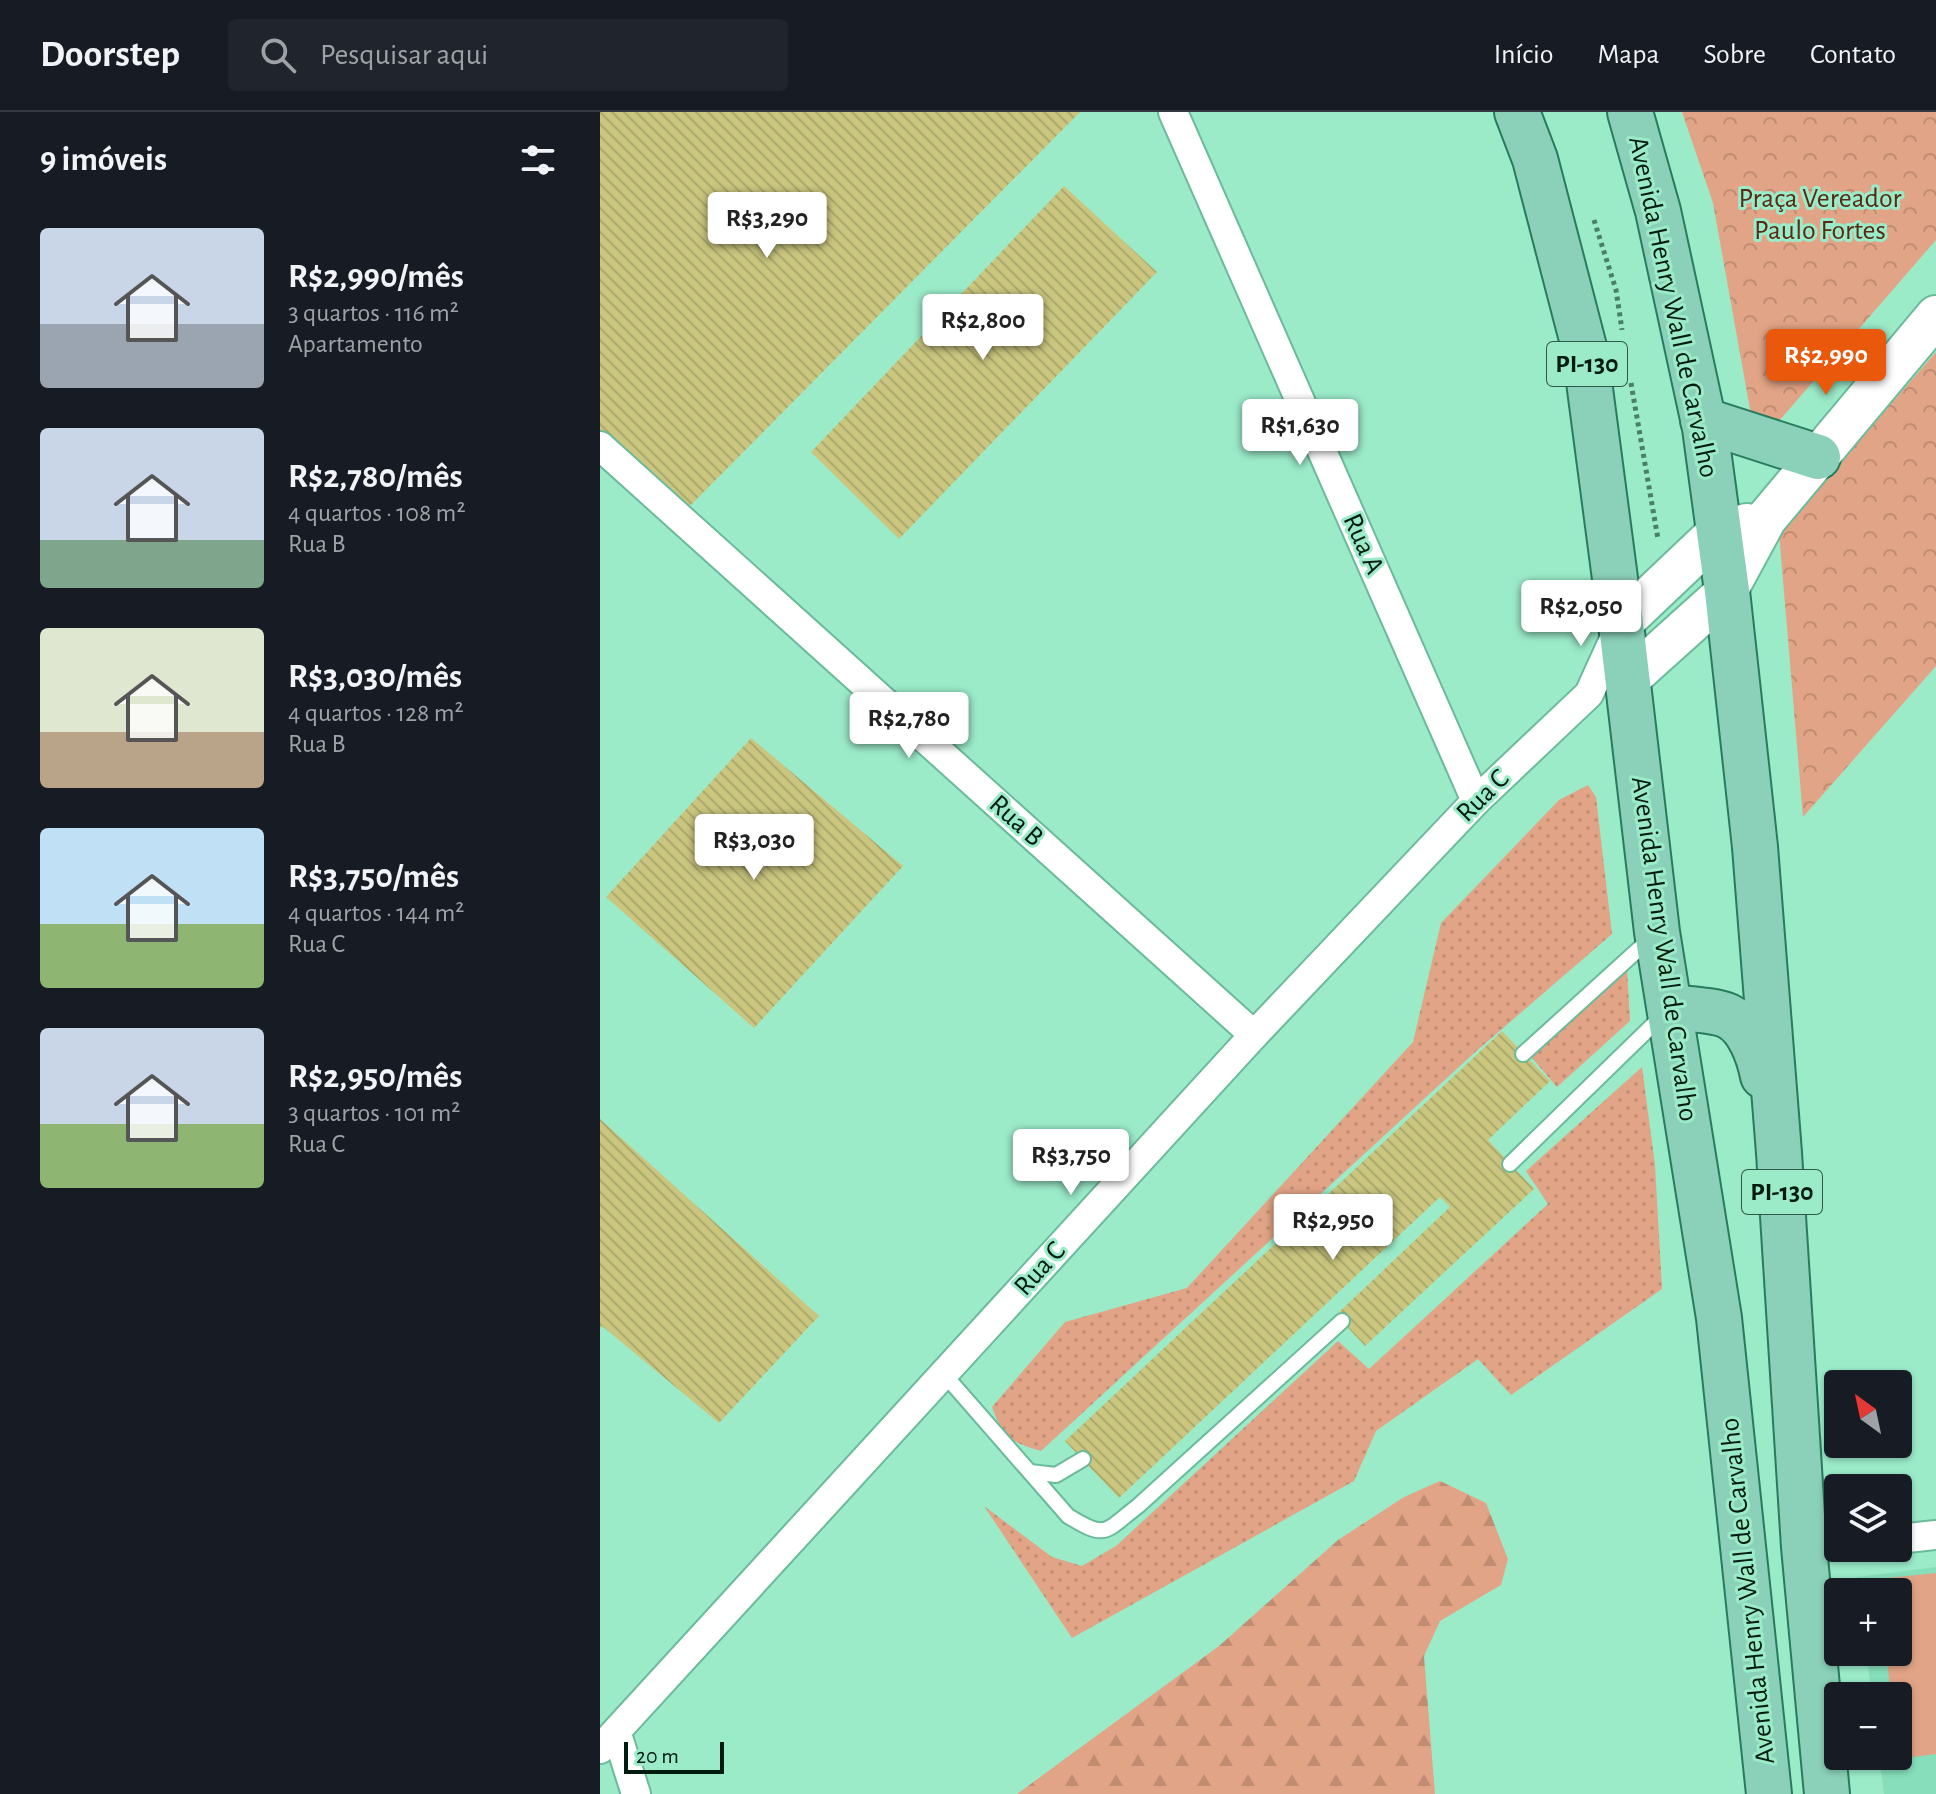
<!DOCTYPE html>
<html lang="pt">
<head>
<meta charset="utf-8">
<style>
	:root { --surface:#171b24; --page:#20242c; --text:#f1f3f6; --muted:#9ea1a6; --line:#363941; --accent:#ea580c }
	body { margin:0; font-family:"Alegreya Sans",sans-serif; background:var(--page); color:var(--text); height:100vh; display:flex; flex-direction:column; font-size:30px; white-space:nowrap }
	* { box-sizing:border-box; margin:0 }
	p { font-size:26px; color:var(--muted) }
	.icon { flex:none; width:44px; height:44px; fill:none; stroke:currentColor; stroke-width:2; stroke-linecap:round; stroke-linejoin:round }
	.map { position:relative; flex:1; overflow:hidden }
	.drawer { display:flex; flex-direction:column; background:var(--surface); width:600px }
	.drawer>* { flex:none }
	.needle { width:52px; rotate:327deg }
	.controls { position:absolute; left:1224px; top:1258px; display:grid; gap:16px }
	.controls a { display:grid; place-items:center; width:88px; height:88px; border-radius:8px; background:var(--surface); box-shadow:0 2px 6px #0004; font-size:40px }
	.scale { position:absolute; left:24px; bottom:20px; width:100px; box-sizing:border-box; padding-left:8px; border:4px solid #001b10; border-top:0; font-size:22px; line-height:28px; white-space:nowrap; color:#001b10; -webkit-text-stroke:6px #9bebc9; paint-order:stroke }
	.price { position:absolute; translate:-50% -68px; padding:0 18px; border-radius:8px; background:#fff; color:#222; font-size:26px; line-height:52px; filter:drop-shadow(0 2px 4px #0008) }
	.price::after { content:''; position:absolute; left:50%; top:48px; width:24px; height:18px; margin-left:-12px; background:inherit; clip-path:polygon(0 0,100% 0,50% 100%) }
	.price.active { background:var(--accent); color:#fff }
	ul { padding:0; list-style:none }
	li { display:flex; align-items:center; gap:24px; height:200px; padding:0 40px }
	li span { display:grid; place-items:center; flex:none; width:224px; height:160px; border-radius:8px; color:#555 }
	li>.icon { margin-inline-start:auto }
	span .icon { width:96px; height:96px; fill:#fffc; stroke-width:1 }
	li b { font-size:34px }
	h2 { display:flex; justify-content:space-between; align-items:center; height:96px; padding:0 40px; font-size:34px }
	header { display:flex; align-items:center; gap:48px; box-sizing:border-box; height:112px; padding:0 40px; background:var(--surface); border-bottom:2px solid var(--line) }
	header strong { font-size:38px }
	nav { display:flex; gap:44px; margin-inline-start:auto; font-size:28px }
	.search { width:560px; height:72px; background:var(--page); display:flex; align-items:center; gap:20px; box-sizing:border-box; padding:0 28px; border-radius:8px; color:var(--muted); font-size:30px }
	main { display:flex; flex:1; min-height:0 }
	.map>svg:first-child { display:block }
	.built { fill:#86deba }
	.grass { fill:url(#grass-dots) }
	.forest { fill:url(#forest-firs) }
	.park { fill:url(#park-crowns) }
	.garden { fill:#e2a486 }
	.building { fill:url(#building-back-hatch) }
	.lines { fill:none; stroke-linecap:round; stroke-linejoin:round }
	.lane-casing { stroke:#6bba9a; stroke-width:18 }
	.street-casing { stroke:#6bba9a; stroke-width:32 }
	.secondary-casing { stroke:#6bba9a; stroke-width:44 }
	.primary-casing { stroke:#287c5e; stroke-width:48 }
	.path { stroke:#4a7e68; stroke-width:5; stroke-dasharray:4 4; stroke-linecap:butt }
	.lane { stroke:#fff; stroke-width:14 }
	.street { stroke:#fff; stroke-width:28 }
	.secondary { stroke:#fff; stroke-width:40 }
	.primary { stroke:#8bd0b8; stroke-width:44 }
	.labels { text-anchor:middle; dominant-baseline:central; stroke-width:6; stroke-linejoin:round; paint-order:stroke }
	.shield { fill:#9bebc9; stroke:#2e5948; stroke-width:2 }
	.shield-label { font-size:26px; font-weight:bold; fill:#001b10 }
	.park-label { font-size:28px; fill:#572a13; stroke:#9bebc9 }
	.street-label { font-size:28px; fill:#001b10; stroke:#9bebc9 }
</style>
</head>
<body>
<header>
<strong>Doorstep</strong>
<div class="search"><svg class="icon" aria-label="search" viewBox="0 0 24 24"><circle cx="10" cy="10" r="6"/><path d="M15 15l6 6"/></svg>Pesquisar aqui</div>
<nav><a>Início</a><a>Mapa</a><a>Sobre</a><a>Contato</a></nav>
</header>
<main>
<section class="drawer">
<h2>9 imóveis<svg class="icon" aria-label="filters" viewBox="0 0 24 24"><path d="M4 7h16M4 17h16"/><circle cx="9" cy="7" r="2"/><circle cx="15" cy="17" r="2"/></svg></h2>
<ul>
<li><span style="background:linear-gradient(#c9d6e8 60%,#9aa5b1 0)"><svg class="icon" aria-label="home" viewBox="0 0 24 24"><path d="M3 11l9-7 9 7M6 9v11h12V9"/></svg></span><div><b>R$2,990/mês</b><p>3 quartos · 116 m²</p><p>Apartamento</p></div></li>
<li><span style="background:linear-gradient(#c9d6e8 70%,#7fa58c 0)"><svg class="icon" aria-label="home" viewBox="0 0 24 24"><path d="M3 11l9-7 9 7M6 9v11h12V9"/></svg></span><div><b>R$2,780/mês</b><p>4 quartos · 108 m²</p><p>Rua B</p></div></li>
<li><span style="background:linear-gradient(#dfe7d0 65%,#b9a48a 0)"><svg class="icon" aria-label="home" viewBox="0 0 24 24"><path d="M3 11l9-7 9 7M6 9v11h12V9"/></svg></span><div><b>R$3,030/mês</b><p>4 quartos · 128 m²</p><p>Rua B</p></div></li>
<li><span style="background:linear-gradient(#bfe0f5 60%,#8fb573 0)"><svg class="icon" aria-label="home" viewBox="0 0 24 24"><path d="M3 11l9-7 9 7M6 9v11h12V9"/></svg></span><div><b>R$3,750/mês</b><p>4 quartos · 144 m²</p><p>Rua C</p></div></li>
<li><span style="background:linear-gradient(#c9d6e8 60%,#8fb573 0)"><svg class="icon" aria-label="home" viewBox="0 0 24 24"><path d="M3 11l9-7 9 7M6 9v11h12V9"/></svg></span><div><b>R$2,950/mês</b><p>3 quartos · 101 m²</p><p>Rua C</p></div></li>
</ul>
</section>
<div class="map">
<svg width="1336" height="1682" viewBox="0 0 1336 1682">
	<defs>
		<pattern id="grass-dots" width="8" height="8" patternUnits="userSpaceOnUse" patternTransform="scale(2)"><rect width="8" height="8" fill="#e2a486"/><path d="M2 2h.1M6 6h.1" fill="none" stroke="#c08d73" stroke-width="1.8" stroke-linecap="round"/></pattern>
		<pattern id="forest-firs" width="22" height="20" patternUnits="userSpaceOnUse" patternTransform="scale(2)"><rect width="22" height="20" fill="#e2a486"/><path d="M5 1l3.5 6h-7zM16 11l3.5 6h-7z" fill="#c08d73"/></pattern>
		<pattern id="park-crowns" width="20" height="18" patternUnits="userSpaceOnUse" patternTransform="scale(2)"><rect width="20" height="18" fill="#e2a486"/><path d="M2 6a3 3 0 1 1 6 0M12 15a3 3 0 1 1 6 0" fill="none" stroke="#c08d73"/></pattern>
		<pattern id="building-back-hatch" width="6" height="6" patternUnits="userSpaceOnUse" patternTransform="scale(2)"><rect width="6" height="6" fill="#cac67f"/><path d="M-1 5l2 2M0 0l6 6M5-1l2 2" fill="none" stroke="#acaa6d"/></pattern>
	</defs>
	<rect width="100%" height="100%" fill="#9bebc9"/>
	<polygon class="built" points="1336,1455 1336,1682 1284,1682 1279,1644 1298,1644 1298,1584 1272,1584 1266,1540 1298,1540 1298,1480 1259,1480 1257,1465"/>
	<g class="grass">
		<path d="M 988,673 L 996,685 L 1012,822 L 873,942 L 441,1339 C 410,1330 403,1325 392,1295 L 465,1210 L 587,1176 L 813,930 L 841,811 L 959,688 Z"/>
		<polygon points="1027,856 1030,909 957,975 932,946"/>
		<polygon points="1042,955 1055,1053 1062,1177 911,1283 878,1247 776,1319 754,1369 472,1526 384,1394 452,1445 482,1454 516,1434 738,1229 769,1257 948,1092 926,1059"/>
	</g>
	<polygon class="forest" points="840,1369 886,1391 908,1447 901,1473 840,1509 824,1544 835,1682 417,1682 619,1534 738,1428 804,1385"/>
	<g class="park">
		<polygon points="1082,0 1336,0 1336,128 1179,309 1151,303 1113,91"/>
		<polygon points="1336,240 1336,554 1203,705 1179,421"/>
	</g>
	<polygon class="garden" points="1336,1461 1336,1642 1298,1647 1298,1584 1291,1584 1286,1540 1298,1540 1298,1480 1279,1480 1278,1467"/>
	<g class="building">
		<polygon points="0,0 480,0 79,405 0,334"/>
		<polygon points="464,74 557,160 299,427 211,340"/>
		<polygon points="151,626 303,754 154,916 6,785"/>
		<polygon points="902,919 950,969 888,1028 934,1077 765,1234 736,1203 850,1095 840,1085 519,1386 465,1329"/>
		<polygon points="0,1007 219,1204 119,1311 2,1214 0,1216"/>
	</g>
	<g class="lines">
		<g class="lane-casing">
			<g id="lane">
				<polyline points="923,942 1051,826"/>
				<polyline points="910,1052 1062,904"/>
				<path d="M 344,1262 L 468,1404 C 507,1428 504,1420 538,1394 L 742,1209"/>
				<polyline points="430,1360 456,1363 483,1347"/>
			</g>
		</g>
		<g class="street-casing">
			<g id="street">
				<polyline points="573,0 876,689"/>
				<polyline points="0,334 654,923"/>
				<polyline points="1298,1427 1336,1423"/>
				<polyline points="1204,1435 1238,1432"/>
				<polyline points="17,1622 36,1682"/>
				<polyline points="0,1637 654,923 876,689 989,582 1019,516"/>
			</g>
		</g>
		<g class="secondary-casing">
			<g id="secondary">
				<polyline points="1021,512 1119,419 1147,412"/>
				<polyline points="1028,568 1127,479 1166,407 1336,204"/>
			</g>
		</g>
		<g class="primary-casing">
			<g id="primary">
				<polyline points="917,0 935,47 985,239 1021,512 1057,820 1119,1206 1169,1682"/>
				<polyline points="1030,0 1058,99 1105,316 1127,479 1155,735 1179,1041 1204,1435 1227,1682"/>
				<polyline points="1103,308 1218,345"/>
				<path d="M 1070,895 C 1086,897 1115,898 1128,904 C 1149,914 1159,944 1163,964"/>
			</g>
		</g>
		<g class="path">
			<polyline points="994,108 1016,178 1022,218"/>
			<polyline points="1031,271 1058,427"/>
		</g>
		<use href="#lane" class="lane"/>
		<use href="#street" class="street"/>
		<use href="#secondary" class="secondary"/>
		<use href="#primary" class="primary"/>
	</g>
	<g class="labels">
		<g class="shield">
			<rect x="947" y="230" width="80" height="44" rx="6"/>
			<rect x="1142" y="1058" width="80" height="44" rx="6"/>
		</g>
		<g class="shield-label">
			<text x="987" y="252">PI-130</text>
			<text x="1182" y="1080">PI-130</text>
		</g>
		<g class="park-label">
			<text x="1220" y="87">Praça Vereador<tspan x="1220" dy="32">Paulo Fortes</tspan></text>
		</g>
		<g class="street-label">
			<text transform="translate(1073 195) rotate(78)">Avenida Henry Wall de Carvalho</text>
			<text transform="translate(763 432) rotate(66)">Rua A</text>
			<text transform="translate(883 684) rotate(-45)">Rua C</text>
			<text transform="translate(416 709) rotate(42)">Rua B</text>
			<text transform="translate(1064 837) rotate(82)">Avenida Henry Wall de Carvalho</text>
			<text transform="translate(440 1157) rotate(-48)">Rua C</text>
			<text transform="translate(1148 1479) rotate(-96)">Avenida Henry Wall de Carvalho</text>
		</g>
	</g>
</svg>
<div class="controls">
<a><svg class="needle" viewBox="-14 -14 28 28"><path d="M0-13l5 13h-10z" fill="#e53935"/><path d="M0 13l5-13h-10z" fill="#9ea1a6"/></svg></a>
<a><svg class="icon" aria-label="layers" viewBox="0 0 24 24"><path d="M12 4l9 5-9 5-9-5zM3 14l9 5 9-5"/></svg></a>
<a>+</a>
<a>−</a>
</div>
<div class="scale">20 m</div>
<b class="price" style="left:167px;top:148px">R$3,290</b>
<b class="price" style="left:383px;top:250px">R$2,800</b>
<b class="price active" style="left:1226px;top:285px">R$2,990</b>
<b class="price" style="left:700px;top:355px">R$1,630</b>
<b class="price" style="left:981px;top:536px">R$2,050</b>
<b class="price" style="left:309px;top:648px">R$2,780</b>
<b class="price" style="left:154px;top:770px">R$3,030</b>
<b class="price" style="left:471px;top:1085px">R$3,750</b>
<b class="price" style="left:733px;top:1150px">R$2,950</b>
</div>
</main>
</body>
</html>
